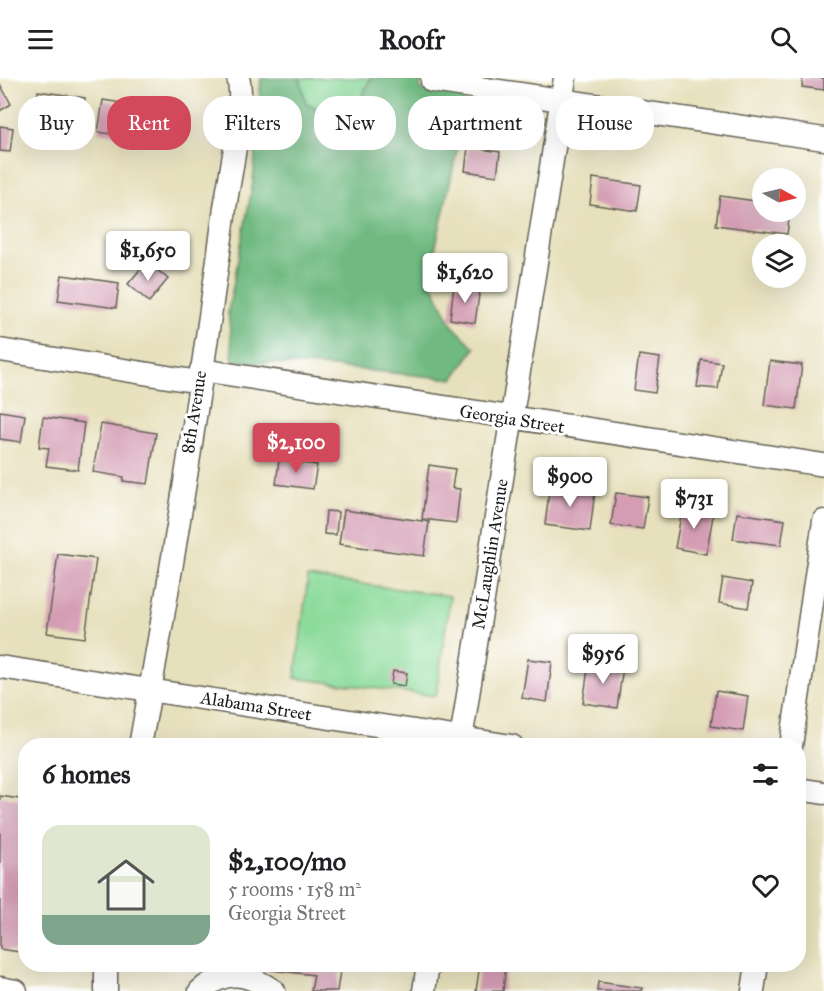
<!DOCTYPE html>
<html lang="en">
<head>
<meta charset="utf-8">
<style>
	:root { --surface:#fff; --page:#f2f2f2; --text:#202124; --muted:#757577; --line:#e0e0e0; --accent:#d1495b }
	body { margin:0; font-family:"IM FELL Great Primer",serif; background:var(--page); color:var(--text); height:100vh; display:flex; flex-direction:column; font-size:22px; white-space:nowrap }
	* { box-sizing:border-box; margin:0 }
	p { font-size:20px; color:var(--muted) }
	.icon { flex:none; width:33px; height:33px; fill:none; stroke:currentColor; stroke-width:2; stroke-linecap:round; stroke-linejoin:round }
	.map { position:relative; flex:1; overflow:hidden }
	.side { position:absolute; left:18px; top:660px; width:788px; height:234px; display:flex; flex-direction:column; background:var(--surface); border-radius:24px; box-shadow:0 6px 24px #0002 }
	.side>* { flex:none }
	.top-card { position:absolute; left:18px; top:18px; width:789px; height:54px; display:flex; gap:12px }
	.needle { width:39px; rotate:98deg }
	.fabs { position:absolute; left:752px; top:90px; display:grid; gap:12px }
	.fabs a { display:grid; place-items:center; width:54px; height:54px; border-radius:50%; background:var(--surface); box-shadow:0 6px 24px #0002; font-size:30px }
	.price { position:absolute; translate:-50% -51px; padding:0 14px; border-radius:6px; background:#fff; color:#222; font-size:20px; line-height:39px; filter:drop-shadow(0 2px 3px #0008) }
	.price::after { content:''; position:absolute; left:50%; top:36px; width:18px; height:14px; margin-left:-9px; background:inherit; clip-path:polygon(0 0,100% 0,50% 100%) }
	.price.current { background:var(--accent); color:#fff }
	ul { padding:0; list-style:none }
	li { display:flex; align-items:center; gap:18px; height:150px; padding:0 24px }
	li+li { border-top:2px solid var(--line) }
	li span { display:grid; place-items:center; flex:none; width:168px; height:120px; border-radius:18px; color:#555 }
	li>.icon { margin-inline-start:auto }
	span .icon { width:72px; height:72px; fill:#fffc; stroke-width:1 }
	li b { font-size:26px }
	h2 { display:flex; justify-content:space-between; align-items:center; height:72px; padding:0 24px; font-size:26px }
	.chip { padding:0 21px; border-radius:24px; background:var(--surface); box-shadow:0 6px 24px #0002; font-size:21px; line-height:54px }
	.chip.current { background:var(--accent); color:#fff }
	header { display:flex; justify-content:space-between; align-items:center; height:78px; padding:0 24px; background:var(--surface); font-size:27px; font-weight:700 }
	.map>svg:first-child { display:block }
	.green { fill:#8ada99; stroke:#537b5a; stroke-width:1.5 }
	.forest { fill:#6fba81; stroke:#466b4e; stroke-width:1.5 }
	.building { fill:#d49db3 }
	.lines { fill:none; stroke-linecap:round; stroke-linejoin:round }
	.minor-casing { stroke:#636154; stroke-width:25 }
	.minor { stroke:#fff; stroke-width:22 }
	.labels { text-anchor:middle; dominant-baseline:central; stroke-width:6; stroke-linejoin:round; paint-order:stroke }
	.street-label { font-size:18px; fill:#1c1c1c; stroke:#fff }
</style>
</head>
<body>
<header><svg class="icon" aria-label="menu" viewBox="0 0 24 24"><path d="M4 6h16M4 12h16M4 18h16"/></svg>Roofr<svg class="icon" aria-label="search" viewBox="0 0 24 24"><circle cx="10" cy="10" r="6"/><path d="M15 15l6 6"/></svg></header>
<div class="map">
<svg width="824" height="913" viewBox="0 0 824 913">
	<rect width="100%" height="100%" fill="#fff"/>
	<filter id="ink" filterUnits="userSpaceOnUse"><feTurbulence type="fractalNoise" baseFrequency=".0167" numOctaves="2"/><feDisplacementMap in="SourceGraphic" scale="12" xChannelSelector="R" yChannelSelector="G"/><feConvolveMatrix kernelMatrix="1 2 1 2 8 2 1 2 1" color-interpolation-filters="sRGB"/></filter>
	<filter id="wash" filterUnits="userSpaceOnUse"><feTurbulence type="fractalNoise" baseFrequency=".008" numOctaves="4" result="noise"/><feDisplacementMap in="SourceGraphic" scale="24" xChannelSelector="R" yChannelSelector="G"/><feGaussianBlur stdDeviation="1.35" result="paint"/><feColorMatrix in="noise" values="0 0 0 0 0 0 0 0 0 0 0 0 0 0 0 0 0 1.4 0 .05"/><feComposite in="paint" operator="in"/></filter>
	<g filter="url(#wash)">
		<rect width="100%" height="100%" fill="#e7e0bc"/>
		<g class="green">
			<polygon points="300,0 371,0 349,43 306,26"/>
			<polygon points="308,499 450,518 436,618 295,600"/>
		</g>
		<polygon class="forest" points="261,0 300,0 306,26 349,43 371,0 421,0 420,11 464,17 459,64 429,199 452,247 475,270 453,301 334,289 233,283 228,234 253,104"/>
		<g id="blocks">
			<g class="building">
				<polygon points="803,0 824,0 824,12 802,9"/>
				<polygon points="0,6 11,26 0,33"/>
				<polygon points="38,13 85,20 81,48 34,42"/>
				<polygon points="103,22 128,26 123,58 98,54"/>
				<polygon points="0,48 13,50 10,74 0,73"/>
				<polygon points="468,69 500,74 497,98 465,93"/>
				<polygon points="593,100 641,107 637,133 590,126"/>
				<polygon points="720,118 762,124 762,134 790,134 787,156 716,147"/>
				<polygon points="147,183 168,201 149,224 128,206"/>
				<polygon points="62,197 119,205 116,230 58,222"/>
				<polygon points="454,207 480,210 475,245 450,241"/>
				<polygon points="639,277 660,280 655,315 634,312"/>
				<polygon points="701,282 722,285 718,311 697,309"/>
				<polygon points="770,283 802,287 796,331 764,327"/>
				<polygon points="0,333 25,337 21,364 0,361"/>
				<polygon points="43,339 84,345 78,392 46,388 49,370 39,369"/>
				<polygon points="101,346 156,355 148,406 123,403 124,399 93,394"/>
				<polygon points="279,382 317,387 313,411 276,406"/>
				<polygon points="429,387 455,391 452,410 460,411 456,445 422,441"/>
				<polygon points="550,406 595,413 590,453 545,447"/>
				<polygon points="616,415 648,419 643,451 611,447"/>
				<polygon points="683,427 714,433 706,476 675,470"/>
				<polygon points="344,432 429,444 424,478 339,466"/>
				<polygon points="326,433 338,434 336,457 324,456"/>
				<polygon points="737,435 785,442 781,467 733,461"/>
				<polygon points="58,476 96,481 85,560 47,555"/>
				<polygon points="723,500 752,505 748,530 719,525"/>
				<polygon points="528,581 552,584 547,624 522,620"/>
				<polygon points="589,584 623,589 617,630 583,625"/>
				<polygon points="393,593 407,595 405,608 391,606"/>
				<polygon points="716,613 748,618 743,653 711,648"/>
				<polygon points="0,718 26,722 26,875 0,871"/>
				<polygon points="240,886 341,886 337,913 311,913 314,897 255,890 253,908 237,905"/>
				<polygon points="480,886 506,886 503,913 476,913"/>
				<polygon points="598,904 642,910 641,913 597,913"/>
			</g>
		</g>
	</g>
	<g filter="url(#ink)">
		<use href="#blocks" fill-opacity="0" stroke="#636154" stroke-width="1.5"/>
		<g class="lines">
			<g class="minor-casing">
				<g id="minor">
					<polyline points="432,3 824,61"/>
					<polyline points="0,272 199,304"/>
					<polyline points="201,292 824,387"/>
					<polyline points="0,589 512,668"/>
					<path d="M 140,668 C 173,489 201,309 225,130 C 229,101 246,25 238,0"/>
					<polyline points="460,668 565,0"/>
					<polyline points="791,668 824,443"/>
					<polyline points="798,711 824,715"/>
					<polyline points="106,886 106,913"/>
					<polyline points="0,910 16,913"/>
					<path d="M 200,913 C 227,890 247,895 274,913"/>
					<polyline points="424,913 428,886"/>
					<polyline points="753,913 757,886"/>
				</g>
			</g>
			<use href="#minor" class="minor"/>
		</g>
	</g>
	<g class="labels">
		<g class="street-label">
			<text transform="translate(194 334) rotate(-81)">8th Avenue</text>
			<text transform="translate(512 341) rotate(9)">Georgia Street</text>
			<text transform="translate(490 476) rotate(-81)">McLaughlin Avenue</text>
			<text transform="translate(256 628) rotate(9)">Alabama Street</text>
		</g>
	</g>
</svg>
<div class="fabs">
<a><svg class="needle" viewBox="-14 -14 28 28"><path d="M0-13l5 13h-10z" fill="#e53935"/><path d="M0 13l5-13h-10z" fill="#757577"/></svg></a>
<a><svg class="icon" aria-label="layers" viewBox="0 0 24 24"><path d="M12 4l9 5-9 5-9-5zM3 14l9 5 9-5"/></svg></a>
</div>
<b class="price" style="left:148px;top:204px">$1,650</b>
<b class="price" style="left:465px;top:226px">$1,620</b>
<b class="price current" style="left:296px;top:396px">$2,100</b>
<b class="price" style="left:570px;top:430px">$900</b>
<b class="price" style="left:694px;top:452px">$731</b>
<b class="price" style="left:603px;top:607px">$956</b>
<div class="top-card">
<a class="chip">Buy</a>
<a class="chip current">Rent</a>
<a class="chip">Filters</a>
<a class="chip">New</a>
<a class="chip">Apartment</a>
<a class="chip">House</a>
</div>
<section class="side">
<h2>6 homes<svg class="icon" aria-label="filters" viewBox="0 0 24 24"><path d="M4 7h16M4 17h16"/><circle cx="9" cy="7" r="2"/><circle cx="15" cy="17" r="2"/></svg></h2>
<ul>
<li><span style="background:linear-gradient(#dfe7d0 75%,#7fa58c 0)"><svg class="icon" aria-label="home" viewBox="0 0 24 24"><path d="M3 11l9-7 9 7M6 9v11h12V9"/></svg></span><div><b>$2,100/mo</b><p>5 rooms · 158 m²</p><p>Georgia Street</p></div><svg class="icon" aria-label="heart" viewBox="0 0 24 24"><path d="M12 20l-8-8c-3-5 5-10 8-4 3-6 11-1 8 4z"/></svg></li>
</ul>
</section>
</div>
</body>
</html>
